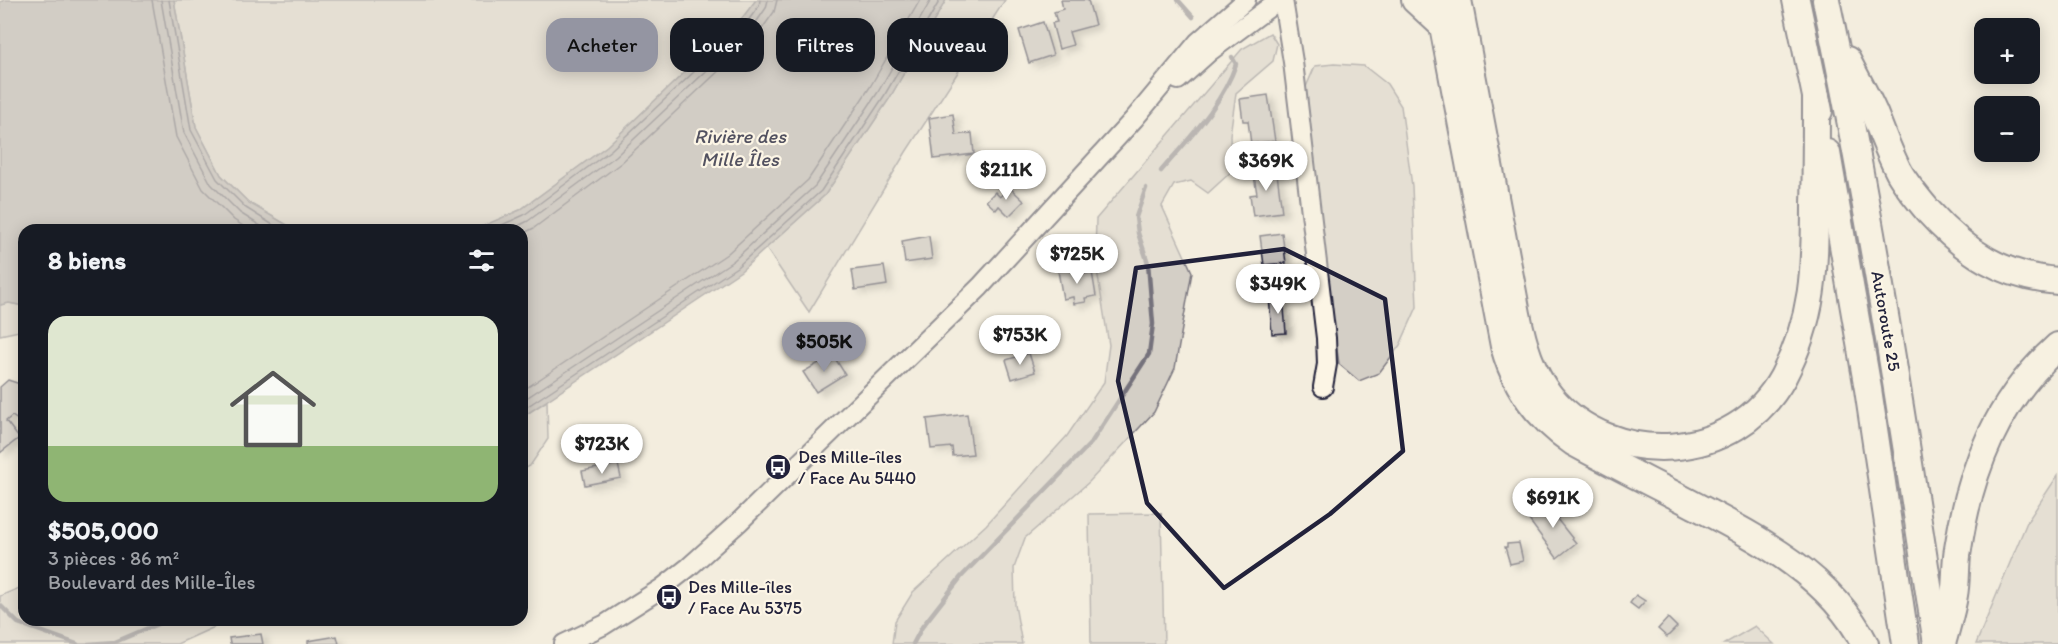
<!DOCTYPE html>
<html lang="fr">
<head>
<meta charset="utf-8">
<style>
	:root { --surface:#171b24; --page:#20242c; --text:#f1f3f6; --muted:#9ea1a6; --accent:#9495a2 }
	body { margin:0; font-family:Itim,sans-serif; background:var(--page); color:var(--text); height:100vh; display:flex; flex-direction:column; font-size:22px; white-space:nowrap }
	* { box-sizing:border-box; margin:0 }
	p { font-size:20px; color:var(--muted) }
	.icon { flex:none; width:33px; height:33px; fill:none; stroke:currentColor; stroke-width:2; stroke-linecap:round; stroke-linejoin:round }
	.map { position:relative; flex:1; overflow:hidden }
	.side { position:absolute; left:18px; top:224px; width:510px; height:402px; display:flex; flex-direction:column; background:var(--surface); border-radius:18px; box-shadow:0 3px 15px #0003 }
	.side>* { flex:none }
	.guide { position:absolute; left:546px; top:18px; width:570px; height:54px; display:flex; gap:12px }
	.controls { position:absolute; left:1974px; top:18px; display:grid; gap:12px }
	.controls a { display:grid; place-items:center; width:66px; height:66px; border-radius:12px; background:var(--surface); box-shadow:0 3px 15px #0003; font-size:30px }
	.price { position:absolute; translate:-50% -51px; padding:0 14px; border-radius:21px; background:#fff; color:#222; font-size:20px; line-height:39px; filter:drop-shadow(0 2px 3px #0008) }
	.price::after { content:''; position:absolute; left:50%; top:36px; width:18px; height:14px; margin-left:-9px; background:inherit; clip-path:polygon(0 0,100% 0,50% 100%) }
	.price.active { background:var(--accent); color:#111 }
	ul { padding:0; list-style:none }
	li { display:grid; align-content:center; gap:12px; height:318px; padding:0 30px }
	li span { display:grid; place-items:center; height:186px; border-radius:18px; color:#555 }
	li>.icon { margin-inline-start:auto }
	span .icon { width:108px; height:108px; fill:#fffc; stroke-width:1 }
	li b { font-size:26px }
	h2 { display:flex; justify-content:space-between; align-items:center; height:72px; padding:0 30px; font-size:26px }
	.pill { padding:0 21px; border-radius:18px; background:var(--surface); box-shadow:0 3px 15px #0003; font-size:21px; line-height:54px }
	.pill.active { background:var(--accent); color:#111 }
	.map>svg:first-child { display:block }
	.green { fill:#d4cfc6; stroke:#7b7880; stroke-width:1.5 }
	.water { fill:#aca7a6; stroke:#75727b; stroke-width:1.5 }
	.lines { fill:none; stroke-linecap:round; stroke-linejoin:round }
	.shore { stroke:#595766; stroke-width:1.5 }
	.stream { stroke:#75727b; stroke-width:4.5 }
	.building { fill:#bfbab6; stroke:#22223b; stroke-width:1.5; filter:url(#shadow) }
	.minor-casing { stroke:#22223b; stroke-width:22 }
	.highway-casing { stroke:#22223b; stroke-width:30 }
	.minor { stroke:#fcf5e5; stroke-width:18 }
	.highway { stroke:#fcf5e5; stroke-width:26 }
	.marked { fill:none; stroke:#22223b; stroke-width:4.5; stroke-linejoin:round }
	.labels { text-anchor:middle; dominant-baseline:central; stroke-width:4.5; stroke-linejoin:round; paint-order:stroke }
	.street-label { font-size:18px; fill:#22223b; stroke:#fcf5e5 }
	.poi-label { font-size:18px; fill:#22223b; stroke:#fcf5e5; text-anchor:start }
	.water-label { font-size:20px; font-style:italic; fill:#525160; stroke:#fcf5e5 }
</style>
</head>
<body>
<div class="map">
<svg width="2058" height="644" viewBox="0 0 2058 644">
	<defs>
		<filter id="shadow"><feDropShadow dx="6" dy="4" stdDeviation="3" flood-color="#0004"/></filter>
	</defs>
	<rect width="100%" height="100%" fill="#f3edde"/>
	<filter id="ink" filterUnits="userSpaceOnUse"><feTurbulence type="fractalNoise" baseFrequency=".0167" numOctaves="2"/><feDisplacementMap in="SourceGraphic" scale="12" xChannelSelector="R" yChannelSelector="G"/><feConvolveMatrix kernelMatrix="1 2 1 2 8 2 1 2 1" color-interpolation-filters="sRGB"/></filter>
	<g filter="url(#ink)">
		<g class="green">
			<polygon points="174,0 756,0 743,17 607,146 520,210 476,230 294,229 249,203 221,175 196,127"/>
			<polygon points="946,0 1005,0 906,152 809,312 766,248 825,195 889,99"/>
			<polygon points="1270,33 1277,44 1273,61 1236,93 1230,135 1231,172 1208,193 1191,181 1174,185 1162,206 1192,272 1175,368 1154,412 1089,482 1025,538 1014,568 1015,605 1022,644 892,644 895,621 913,592 986,525 1067,436 1104,382 1109,345 1095,258 1096,219 1242,49"/>
			<polygon points="1334,64 1364,66 1387,84 1401,106 1412,186 1417,307 1400,345 1379,373 1359,381 1339,364 1324,258 1306,87 1315,66"/>
			<polygon points="9,303 24,306 24,330 0,335 0,305"/>
			<polygon points="547,401 548,439 530,466 522,470 522,417"/>
			<polygon points="2058,475 2058,644 1976,644 2027,522"/>
			<polygon points="1161,513 1164,644 1091,644 1089,514"/>
			<polygon points="24,586 24,620 224,620 219,625 177,644 0,644 0,596"/>
			<polygon points="1755,626 1774,644 1724,644"/>
		</g>
		<g class="water">
			<polygon points="5,0 174,0 196,127 221,175 249,203 294,229 24,230 24,306 9,303 0,305 0,2"/>
			<polygon points="756,0 946,0 889,99 825,195 741,271 522,417 522,230 476,229 520,210 607,146 743,17"/>
		</g>
		<g class="lines">
			<g class="shore">
				<polyline points="152,0 176,137 203,189 234,220 249,230"/>
				<polyline points="161,0 184,133 211,184 240,213 267,230"/>
				<polyline points="169,0 191,130 217,179 246,208 281,230"/>
				<polyline points="491,230 524,215 611,150 747,22 759,6 760,0"/>
				<polyline points="510,230 528,221 616,156 753,27 766,8 768,0"/>
				<polyline points="522,234 534,228 621,163 759,33 774,12 777,0"/>
				<polyline points="522,391 727,254 808,180 870,87 920,0"/>
				<polyline points="522,401 733,261 815,186 878,92 931,0"/>
				<polyline points="522,410 737,267 821,191 884,96 940,0"/>
			</g>
			<g class="stream">
				<polyline points="1178,0 1193,17"/>
				<path d="M 1161,171 C 1189,138 1222,105 1236,64 L 1232,57"/>
				<polyline points="0,605 18,623 77,644"/>
				<polyline points="88,644 115,642 167,620"/>
				<polyline points="913,644 922,627 961,577 1091,443 1149,354 1153,324 1148,263 1138,233 1136,217 1146,188"/>
			</g>
		</g>
		<g class="building">
			<polygon points="1061,0 1088,0 1095,25 1069,32 1073,45 1059,49 1052,23 1057,22 1054,12 1063,9"/>
			<polygon points="1043,22 1053,55 1029,63 1019,30"/>
			<polygon points="996,24 1002,52 988,55 982,27"/>
			<polygon points="1268,95 1275,141 1251,144 1248,121 1243,121 1240,99"/>
			<polygon points="953,114 956,135 972,133 974,154 934,159 929,118"/>
			<polygon points="1276,166 1282,212 1253,216 1250,195 1257,194 1253,170"/>
			<polygon points="1009,187 1024,201 1009,216 999,206 996,210 986,201 995,192 1000,197"/>
			<polygon points="1282,233 1286,263 1264,265 1260,236"/>
			<polygon points="929,236 932,259 905,263 902,241"/>
			<polygon points="884,266 887,285 855,290 852,270"/>
			<polygon points="1081,267 1082,274 1092,272 1096,296 1085,298 1086,302 1074,304 1073,297 1063,299 1058,271"/>
			<polygon points="1283,296 1286,333 1272,334 1269,297"/>
			<polygon points="1029,353 1035,372 1012,379 1006,360"/>
			<polygon points="833,355 845,374 816,392 803,372"/>
			<polygon points="8,380 17,383 24,383 24,418 18,420 12,416 6,421 19,438 0,453 0,387"/>
			<polygon points="967,414 973,454 953,456 952,447 931,449 927,419"/>
			<polygon points="618,464 621,478 585,485 582,471"/>
			<polygon points="1565,500 1571,507 1557,519 1576,543 1557,558 1529,520 1544,507 1546,510 1551,506 1554,509"/>
			<polygon points="1519,543 1523,561 1510,564 1505,547 1507,547 1507,544"/>
			<polygon points="1636,595 1645,601 1638,609 1630,603"/>
			<polygon points="1668,618 1677,627 1667,637 1658,629"/>
			<polygon points="261,634 263,644 230,644 229,638"/>
			<polygon points="337,636 339,644 308,644 308,641"/>
		</g>
		<g class="lines">
			<g class="minor-casing">
				<g id="minor">
					<polyline points="1283,0 1293,62 1326,338 1327,364 1323,387"/>
					<polyline points="1178,80 1209,52 1279,0"/>
					<polyline points="564,644 604,625 662,588 689,567 739,522 980,287 1134,119 1198,42 1246,0"/>
				</g>
			</g>
			<g class="highway-casing">
				<g id="highway">
					<polyline points="1415,0 1442,25"/>
					<path d="M 1438,0 L 1504,346 C 1515,387 1538,418 1573,442 C 1613,464 1654,484 1694,505 C 1759,539 1831,576 1865,644"/>
					<path d="M 1458,0 L 1517,314 C 1523,344 1531,373 1551,397 C 1613,470 1736,463 1783,377 C 1814,318 1815,269 1815,205 C 1816,169 1816,132 1816,96"/>
					<polyline points="1796,0 1819,111"/>
					<path d="M 1826,0 C 1871,213 1904,429 1937,644"/>
					<path d="M 1847,60 C 1856,78 1866,95 1874,113 C 1882,133 1889,153 1899,172 C 1907,186 1918,199 1929,212 C 1965,252 2003,277 2058,281"/>
					<polyline points="1827,153 1868,389 1906,644"/>
					<path d="M 1942,644 C 1946,628 1952,611 1954,595 C 1957,579 1955,564 1958,549 C 1970,469 1997,401 2058,346"/>
				</g>
			</g>
			<use href="#minor" class="minor"/>
			<use href="#highway" class="highway"/>
		</g>
	</g>
	<path d="M0 0H2058V644H0ZM 1284,249 L 1385,299 L 1403,451 L 1330,514 L 1224,588 L 1147,503 L 1118,381 L 1136,268 Z" fill="#f3edde" fill-opacity=".55" fill-rule="evenodd"/>
	<path class="marked" d="M 1284,249 L 1385,299 L 1403,451 L 1330,514 L 1224,588 L 1147,503 L 1118,381 L 1136,268 Z"/>
	<defs>
		<g id="bus-disc" transform="scale(1.35)"><circle r="9.5" fill="#22223b" stroke="#fcf5e5"/><path d="M-5-6H5V4H4V6H2V4H-2V6H-4V4H-5ZM-3.5-4V0h7V-4ZM-3.5 1.2v1.5H-2V1.2ZM2 1.2v1.5H3.5V1.2Z" fill="#fff"/></g>
	</defs>
	<g fill-rule="evenodd">
		<use href="#bus-disc" x="778" y="467"/>
		<use href="#bus-disc" x="669" y="597"/>
	</g>
	<g class="labels">
		<g class="street-label">
			<text transform="translate(1886 321) rotate(80)">Autoroute 25</text>
		</g>
		<g class="poi-label">
			<text x="798" y="457">Des Mille-îles<tspan x="798" dy="21">/ Face Au 5440</tspan></text>
			<text x="688" y="587">Des Mille-îles<tspan x="688" dy="21">/ Face Au 5375</tspan></text>
		</g>
		<g class="water-label">
			<text x="740" y="136">Rivière des<tspan x="740" dy="23">Mille Îles</tspan></text>
		</g>
	</g>
</svg>
<div class="controls">
<a>+</a>
<a>−</a>
</div>
<b class="price" style="left:1266px;top:192px">$369K</b>
<b class="price" style="left:1006px;top:201px">$211K</b>
<b class="price" style="left:1077px;top:285px">$725K</b>
<b class="price" style="left:1278px;top:315px">$349K</b>
<b class="price" style="left:1020px;top:366px">$753K</b>
<b class="price active" style="left:824px;top:373px">$505K</b>
<b class="price" style="left:602px;top:475px">$723K</b>
<b class="price" style="left:1553px;top:529px">$691K</b>
<div class="guide">
<a class="pill active">Acheter</a>
<a class="pill">Louer</a>
<a class="pill">Filtres</a>
<a class="pill">Nouveau</a>
</div>
<section class="side">
<h2>8 biens<svg class="icon" aria-label="filters" viewBox="0 0 24 24"><path d="M4 7h16M4 17h16"/><circle cx="9" cy="7" r="2"/><circle cx="15" cy="17" r="2"/></svg></h2>
<ul>
<li><span style="background:linear-gradient(#dfe7d0 70%,#8fb573 0)"><svg class="icon" aria-label="home" viewBox="0 0 24 24"><path d="M3 11l9-7 9 7M6 9v11h12V9"/></svg></span><div><b>$505,000</b><p>3 pièces · 86 m²</p><p>Boulevard des Mille-Îles</p></div></li>
</ul>
</section>
</div>
</body>
</html>
